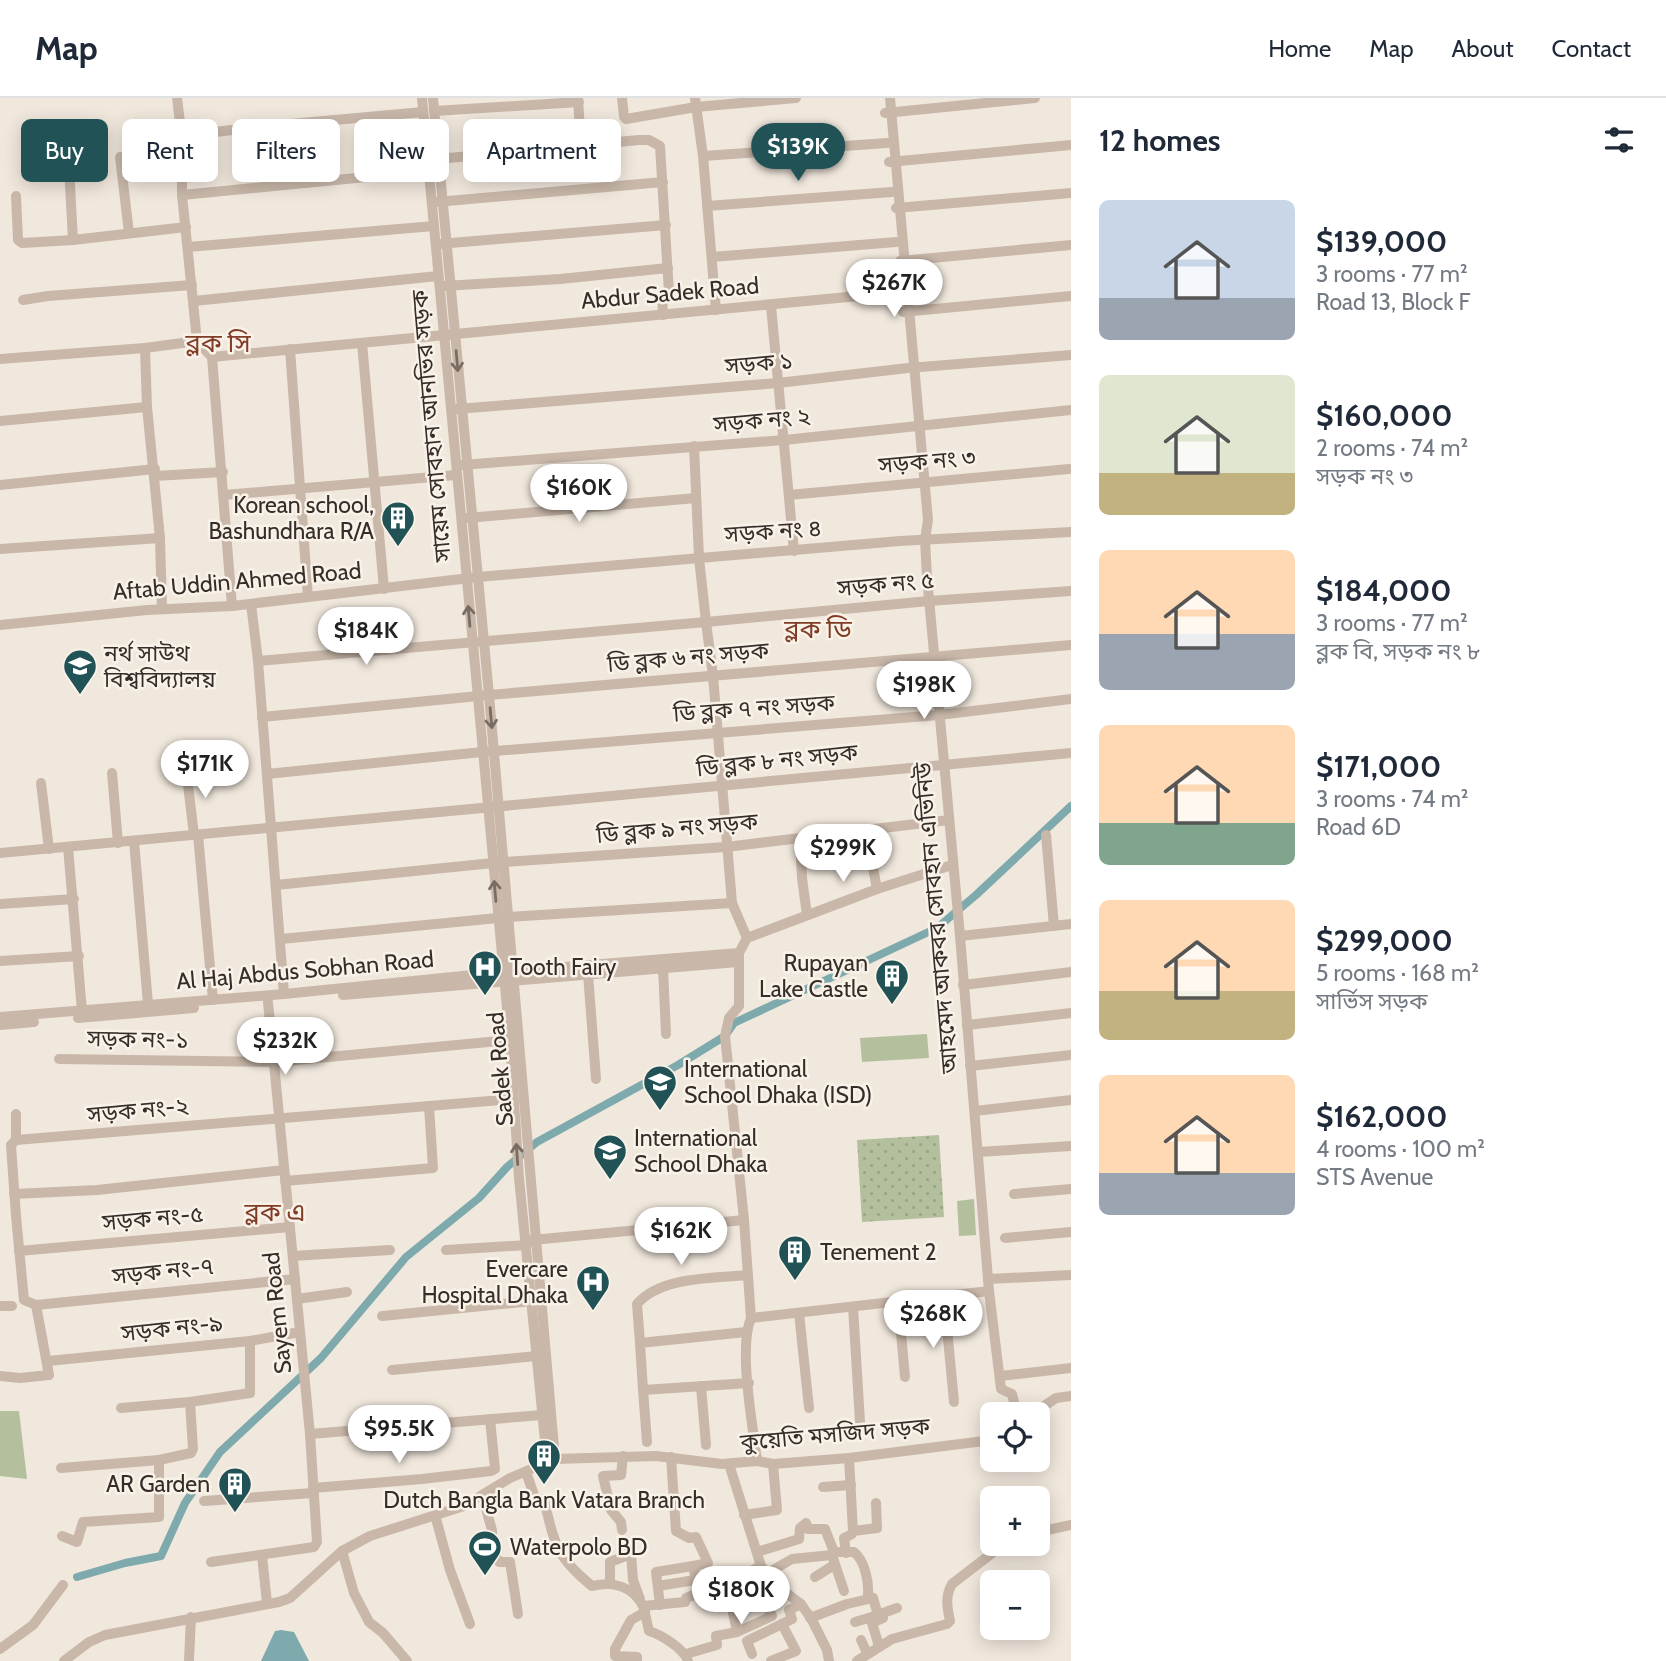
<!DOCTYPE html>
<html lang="en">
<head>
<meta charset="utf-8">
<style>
	:root { --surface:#fff; --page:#f2f2f3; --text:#1f2937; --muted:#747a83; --line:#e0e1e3; --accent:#205256 }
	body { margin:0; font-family:Cabin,"Noto Sans Bengali",sans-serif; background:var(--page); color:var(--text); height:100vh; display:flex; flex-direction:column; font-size:26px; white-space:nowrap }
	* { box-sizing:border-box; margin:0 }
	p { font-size:23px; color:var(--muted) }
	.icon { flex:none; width:38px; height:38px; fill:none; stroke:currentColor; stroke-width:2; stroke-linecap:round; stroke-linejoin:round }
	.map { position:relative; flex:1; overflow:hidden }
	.details { display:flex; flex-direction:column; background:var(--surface); width:595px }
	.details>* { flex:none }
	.top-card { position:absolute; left:21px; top:21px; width:665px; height:63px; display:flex; gap:14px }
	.tools { position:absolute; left:980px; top:1304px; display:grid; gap:14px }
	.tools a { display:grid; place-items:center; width:70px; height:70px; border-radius:10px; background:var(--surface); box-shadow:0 4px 18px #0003; font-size:35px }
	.price { position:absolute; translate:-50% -60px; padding:0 16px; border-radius:24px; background:#fff; color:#222; font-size:23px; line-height:46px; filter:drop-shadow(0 2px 4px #0008) }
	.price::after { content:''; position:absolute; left:50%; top:42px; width:21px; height:16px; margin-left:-10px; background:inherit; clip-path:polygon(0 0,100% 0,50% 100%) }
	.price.current { background:var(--accent); color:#fff }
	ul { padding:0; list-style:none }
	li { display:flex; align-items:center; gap:21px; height:175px; padding:0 28px }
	li span { display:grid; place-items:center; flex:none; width:196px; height:140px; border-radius:10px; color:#555 }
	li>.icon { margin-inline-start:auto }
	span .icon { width:84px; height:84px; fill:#fffc; stroke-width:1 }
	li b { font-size:30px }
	h2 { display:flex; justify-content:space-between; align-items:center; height:84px; padding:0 28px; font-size:30px }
	.tag { padding:0 24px; border-radius:10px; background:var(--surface); box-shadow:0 4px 18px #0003; font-size:24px; line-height:63px }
	.tag.current { background:var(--accent); color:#fff }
	header { display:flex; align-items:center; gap:42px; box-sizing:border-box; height:98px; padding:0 35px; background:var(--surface); border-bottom:2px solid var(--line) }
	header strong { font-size:33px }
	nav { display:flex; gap:38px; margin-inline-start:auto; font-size:24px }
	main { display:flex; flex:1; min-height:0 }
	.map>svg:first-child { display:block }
	.grass { fill:url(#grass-dots) }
	.green { fill:#b4bf9e }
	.water { fill:#7eaaad }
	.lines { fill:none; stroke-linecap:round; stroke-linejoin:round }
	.canal { stroke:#7eaaad; stroke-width:8 }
	.minor { stroke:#c9b8aa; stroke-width:10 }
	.oneway { stroke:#786c63 }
	.labels { text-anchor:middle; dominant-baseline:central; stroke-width:5; stroke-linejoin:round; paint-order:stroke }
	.street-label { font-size:23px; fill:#362d29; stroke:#f9f2e9 }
	.poi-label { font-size:23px; fill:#362d29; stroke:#f9f2e9; text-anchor:start }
	.quarter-label { font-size:26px; fill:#813c26; stroke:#f9f2e9 }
</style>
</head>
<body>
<header>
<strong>Map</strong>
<nav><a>Home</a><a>Map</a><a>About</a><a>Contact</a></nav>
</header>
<main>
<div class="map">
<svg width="1071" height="1563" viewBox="0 0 1071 1563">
	<defs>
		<pattern id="grass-dots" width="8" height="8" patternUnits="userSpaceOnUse" patternTransform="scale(1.75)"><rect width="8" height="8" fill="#b4bf9e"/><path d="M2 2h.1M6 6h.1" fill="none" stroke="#9ba488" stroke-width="1.8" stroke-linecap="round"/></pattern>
	</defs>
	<rect width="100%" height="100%" fill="#f1e8dd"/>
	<polygon class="grass" points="939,1037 944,1119 862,1124 857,1042"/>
	<g class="green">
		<polygon points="927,936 929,960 862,964 860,940"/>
		<polygon points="974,1101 976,1137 959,1138 957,1103"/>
		<polygon points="0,1313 19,1313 27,1381 0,1378"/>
	</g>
	<polygon class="water" points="281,1532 294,1534 309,1563 261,1563 275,1533"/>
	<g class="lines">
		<polyline class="canal" points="77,1479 125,1465 161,1458 185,1405 220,1354 321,1260 406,1159 479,1100 507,1069 537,1044 678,967 725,938 734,925 937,830 976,797 1071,708"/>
		<g class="minor">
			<polyline points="177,0 182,41 182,97 197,243 212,259"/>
			<polyline points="422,0 510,942 519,1080 547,1363"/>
			<polyline points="433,0 489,597 555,1361"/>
			<polyline points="622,0 624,19 626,21 696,9 796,0"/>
			<polyline points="695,0 703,58 716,212"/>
			<polyline points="890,0 928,422 925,442 927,479 960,838 989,1193 1001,1291 1012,1296 1017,1316"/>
			<polyline points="578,1 581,47"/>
			<polyline points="434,13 579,4"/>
			<polyline points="885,15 1035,0"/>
			<polyline points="182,38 257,29 423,14"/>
			<polyline points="703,58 887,45"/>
			<polyline points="120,59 129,135"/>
			<polyline points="438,61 639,42 649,42 660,48 669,195 662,195 663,217"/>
			<polyline points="889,64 1071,47"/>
			<polyline points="69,69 73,142"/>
			<polyline points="182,97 428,73"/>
			<polyline points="16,98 18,142 22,145 73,142 186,129"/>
			<polyline points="436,104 663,84"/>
			<polyline points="707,108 892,94"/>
			<polyline points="896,110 1071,95"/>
			<polyline points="439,146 666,127"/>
			<polyline points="188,149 434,128"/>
			<polyline points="712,159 896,144"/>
			<polyline points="900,163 1071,147"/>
			<polyline points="444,188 560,181 668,170"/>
			<polyline points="23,202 48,198 192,187"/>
			<polyline points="194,203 438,178"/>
			<polyline points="771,208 794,453"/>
			<polyline points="903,214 1071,198"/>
			<polyline points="362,245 384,491"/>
			<polyline points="145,250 147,309 160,440 162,511"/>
			<polyline points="290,251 308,499"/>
			<polyline points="212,259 901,194"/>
			<polyline points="212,259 232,508"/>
			<polyline points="0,261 145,250 197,243"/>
			<polyline points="457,311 778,285 908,270 1071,257"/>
			<polyline points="0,323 147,309"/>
			<polyline points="694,348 699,460 706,524 929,503 1071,493"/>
			<polyline points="462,367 784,342 1071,312"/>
			<polyline points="155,378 223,374"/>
			<polyline points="0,387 155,371"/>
			<polyline points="224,397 456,377"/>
			<polyline points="789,397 1069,371"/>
			<polyline points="467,420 696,400"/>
			<polyline points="0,451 160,440"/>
			<polyline points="251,506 258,563 284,896"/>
			<polyline points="0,527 147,512 232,508 478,479 900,443 1071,434"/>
			<path d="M 258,563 L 706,524 L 713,578 L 732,805 L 747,840 L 739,855 L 739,908 L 729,920 L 725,938 L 744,1122 L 751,1220 C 738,1250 753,1328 757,1363"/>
			<polyline points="262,619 489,597 1071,547"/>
			<polyline points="186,670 194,737"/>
			<polyline points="112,675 118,745"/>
			<polyline points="267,676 482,654 939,617 1071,601"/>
			<polyline points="41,685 49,751"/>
			<polyline points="866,732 877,791"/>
			<polyline points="198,737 213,902"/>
			<polyline points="1046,737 1054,828"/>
			<polyline points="800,740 802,780 807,817"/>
			<polyline points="134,743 148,906"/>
			<polyline points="68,749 82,913"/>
			<polyline points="0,755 1071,655"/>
			<polyline points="276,787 503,764 726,749 949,722"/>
			<polyline points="0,806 74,801"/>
			<polyline points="960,838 1071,826"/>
			<polyline points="747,840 877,791 952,767"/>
			<polyline points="281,841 508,819 732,805"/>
			<polyline points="0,863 79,858"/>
			<polyline points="663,870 666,936"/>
			<polyline points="588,876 596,981"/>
			<polyline points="963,887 1071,874"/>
			<polyline points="343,897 738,864"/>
			<polyline points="0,919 284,896 502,874 739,855"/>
			<polyline points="78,920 194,910"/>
			<polyline points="0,927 34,924"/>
			<polyline points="967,927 1071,915"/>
			<polyline points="59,961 275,964 510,942"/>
			<polyline points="970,968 1071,957"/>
			<polyline points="975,1013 1071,1002"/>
			<polyline points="16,1016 16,1042 11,1047 16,1118 24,1202 36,1207 295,1181"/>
			<polyline points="16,1042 514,1001"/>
			<polyline points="978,1054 1071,1048"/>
			<polyline points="285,1083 433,1070 429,1008"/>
			<polyline points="14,1096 97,1092 284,1072"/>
			<polyline points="1014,1096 1071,1091"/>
			<polyline points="1005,1140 1071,1134"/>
			<polyline points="532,1142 744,1122"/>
			<polyline points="446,1152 527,1147"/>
			<polyline points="19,1153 290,1129"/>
			<polyline points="293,1158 390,1152"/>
			<polyline points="988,1181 1071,1177"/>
			<polyline points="944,1198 954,1304"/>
			<polyline points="297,1201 347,1194"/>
			<polyline points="898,1202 905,1279"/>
			<polyline points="0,1208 12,1208"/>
			<polyline points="853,1209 860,1324"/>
			<polyline points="799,1215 809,1310"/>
			<polyline points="382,1218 532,1203"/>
			<polyline points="751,1220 989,1193"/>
			<polyline points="746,1234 640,1245 643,1292 749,1285"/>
			<path d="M 640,1245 L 637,1206 C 661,1178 712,1181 747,1177"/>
			<polyline points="48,1263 250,1243 300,1234"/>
			<polyline points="392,1272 537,1258"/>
			<polyline points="0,1278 20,1280 49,1277 36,1207"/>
			<polyline points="1000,1278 1071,1270"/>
			<polyline points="701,1288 706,1347"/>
			<polyline points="643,1292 647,1344"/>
			<polyline points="121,1310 190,1304 250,1295 250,1243"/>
			<polyline points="1032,1316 1056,1300 1071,1298"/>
			<polyline points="310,1336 542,1317"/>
			<polyline points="671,1359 676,1433 689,1440 696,1439 708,1465 693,1468 699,1495"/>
			<polyline points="729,1366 761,1468 781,1491 801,1506 812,1522 827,1552 829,1563"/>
			<polyline points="61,1370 159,1362 191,1355 193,1351 190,1304"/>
			<path d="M 526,1374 L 535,1400 L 544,1402 C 555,1446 555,1458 592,1488 C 613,1483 632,1488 643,1508 L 685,1504 L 686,1500 L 699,1495 L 706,1496 L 761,1468"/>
			<polyline points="823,1389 851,1387"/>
			<polyline points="313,1390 422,1381 491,1373 495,1371 490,1321"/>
			<polyline points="482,1397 492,1432 492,1452 499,1464 510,1464 518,1516"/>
			<polyline points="204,1403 313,1395"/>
			<polyline points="435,1417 450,1472 470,1526"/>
			<polyline points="744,1417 777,1412 773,1366"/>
			<polyline points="622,1432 621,1424 611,1412 603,1378 621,1377 623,1358"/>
			<polyline points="853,1433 877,1430 876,1405"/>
			<polyline points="1038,1434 1071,1427"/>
			<polyline points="62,1438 77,1444 83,1424 159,1419 159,1362"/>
			<polyline points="342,1453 354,1495 369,1524 383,1535 407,1563"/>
			<polyline points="757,1454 799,1441 800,1430 806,1425 808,1431 825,1431 834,1454"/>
			<polyline points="846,1455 844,1440 852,1436 853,1433 849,1360"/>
			<polyline points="631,1456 633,1482 640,1501"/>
			<polyline points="832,1457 844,1493"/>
			<polyline points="262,1458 267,1505"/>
			<polyline points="211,1464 314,1449 317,1444 310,1336 268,904"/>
			<path d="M 766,1476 L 792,1461 L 832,1457 L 834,1454 L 854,1454 C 865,1463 869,1484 868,1497 L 873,1500"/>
			<polyline points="815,1479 834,1467"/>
			<polyline points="610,1484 610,1464 631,1456 626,1443"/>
			<polyline points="658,1488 695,1482"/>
			<polyline points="660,1507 656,1474 693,1468"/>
			<path d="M 644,1511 L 649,1533 C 662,1537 684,1551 688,1563"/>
			<polyline points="810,1520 847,1506 873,1500 878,1517 855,1524"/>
			<polyline points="737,1534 772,1518 763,1500"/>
			<polyline points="861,1542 867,1555"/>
			<polyline points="879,1548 872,1525 883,1520 883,1515 897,1510"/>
			<polyline points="0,1551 33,1527 63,1487"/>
			<polyline points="686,1556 717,1547 716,1538 737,1534 733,1515 781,1491"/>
			<polyline points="752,1556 747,1543 782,1526"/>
			<polyline points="64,1563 89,1544 105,1537 279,1504 290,1500 342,1453 370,1438 464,1408 510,1380 555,1361 656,1358 722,1366 757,1363 773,1366 849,1360 992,1342"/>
			<polyline points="189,1563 191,1519"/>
			<polyline points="637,1563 637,1559 615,1558 615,1551 631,1522 645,1514"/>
			<polyline points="771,1563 796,1553 782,1526 792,1521 789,1512 801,1506"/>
			<path d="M 857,1563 L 892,1541 L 947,1526 L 950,1523 C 947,1509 945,1498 952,1486 L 1004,1446"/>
		</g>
	</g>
	<defs><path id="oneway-shaft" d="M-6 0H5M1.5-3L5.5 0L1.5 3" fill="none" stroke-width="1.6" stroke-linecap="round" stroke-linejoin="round" transform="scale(1.75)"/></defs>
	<g class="oneway">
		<use href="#oneway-shaft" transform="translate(457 263) rotate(85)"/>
		<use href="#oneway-shaft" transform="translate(469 518) rotate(-95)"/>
		<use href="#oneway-shaft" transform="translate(491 620) rotate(85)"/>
		<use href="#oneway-shaft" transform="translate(495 793) rotate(-95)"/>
		<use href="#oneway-shaft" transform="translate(517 1056) rotate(-94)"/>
	</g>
	<defs>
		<g id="building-pin" transform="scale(1.75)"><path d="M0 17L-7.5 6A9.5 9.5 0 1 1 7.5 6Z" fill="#205256" stroke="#f9f2e9"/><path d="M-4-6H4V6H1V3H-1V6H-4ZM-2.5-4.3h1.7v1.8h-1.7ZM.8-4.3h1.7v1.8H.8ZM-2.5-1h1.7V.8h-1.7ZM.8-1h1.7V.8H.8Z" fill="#fff"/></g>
		<g id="university-pin" transform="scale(1.75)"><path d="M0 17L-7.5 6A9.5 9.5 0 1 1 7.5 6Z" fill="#205256" stroke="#f9f2e9"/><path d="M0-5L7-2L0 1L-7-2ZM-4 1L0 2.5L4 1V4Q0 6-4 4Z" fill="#fff"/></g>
		<g id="hospital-pin" transform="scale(1.75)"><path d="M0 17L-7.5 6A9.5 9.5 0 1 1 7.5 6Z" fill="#205256" stroke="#f9f2e9"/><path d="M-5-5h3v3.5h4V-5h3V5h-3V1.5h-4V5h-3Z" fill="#fff"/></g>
		<g id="school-pin" transform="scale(1.75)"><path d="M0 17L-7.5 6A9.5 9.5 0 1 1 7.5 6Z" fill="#205256" stroke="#f9f2e9"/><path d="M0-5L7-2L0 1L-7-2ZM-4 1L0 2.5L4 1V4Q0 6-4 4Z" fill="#fff"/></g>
		<g id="stadium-pin" transform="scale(1.75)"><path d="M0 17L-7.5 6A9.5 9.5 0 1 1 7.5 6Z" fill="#205256" stroke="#f9f2e9"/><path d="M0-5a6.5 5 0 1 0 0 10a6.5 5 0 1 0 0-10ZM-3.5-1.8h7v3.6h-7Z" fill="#fff"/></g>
	</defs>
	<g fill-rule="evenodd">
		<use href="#building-pin" x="398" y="420"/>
		<use href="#university-pin" x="80" y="568"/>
		<use href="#hospital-pin" x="485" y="869"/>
		<use href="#building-pin" x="892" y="878"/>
		<use href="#school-pin" x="660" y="984"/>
		<use href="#school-pin" x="610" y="1053"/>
		<use href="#building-pin" x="795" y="1154"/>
		<use href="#hospital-pin" x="593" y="1184"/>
		<use href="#building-pin" x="544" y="1358"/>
		<use href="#building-pin" x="235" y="1386"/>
		<use href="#stadium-pin" x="485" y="1449"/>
	</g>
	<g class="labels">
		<g class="street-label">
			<text transform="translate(670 195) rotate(-5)">Abdur Sadek Road</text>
			<text transform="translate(759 265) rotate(-5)">সড়ক ১</text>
			<text transform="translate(762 322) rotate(-5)">সড়ক নং ২</text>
			<text transform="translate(431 328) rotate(-95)">সায়েম সোবহান আনভির সড়ক</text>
			<text transform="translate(927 363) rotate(-5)">সড়ক নং ৩</text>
			<text transform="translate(773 433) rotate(-4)">সড়ক নং ৪</text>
			<text transform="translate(237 483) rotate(-5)">Aftab Uddin Ahmed Road</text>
			<text transform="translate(886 486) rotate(-5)">সড়ক নং ৫</text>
			<text transform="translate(688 559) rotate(-5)">ডি ব্লক ৬ নং সড়ক</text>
			<text transform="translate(754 610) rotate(-4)">ডি ব্লক ৭ নং সড়ক</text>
			<text transform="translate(777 662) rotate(-6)">ডি ব্লক ৮ নং সড়ক</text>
			<text transform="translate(677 730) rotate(-5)">ডি ব্লক ৯ নং সড়ক</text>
			<text transform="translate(936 820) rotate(-95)">আহমেদ আকবর সোবহান এভিনিউ</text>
			<text transform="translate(305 872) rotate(-5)">Al Haj Abdus Sobhan Road</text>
			<text transform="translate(138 941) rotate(1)">সড়ক নং-১</text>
			<text transform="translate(500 971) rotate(-95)">Sadek Road</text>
			<text transform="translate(138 1012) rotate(-5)">সড়ক নং-২</text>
			<text transform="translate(153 1120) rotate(-5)">সড়ক নং-৫</text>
			<text transform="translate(163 1173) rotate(-6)">সড়ক নং-৭</text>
			<text transform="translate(277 1215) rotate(-96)">Sayem Road</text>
			<text transform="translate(172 1230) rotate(-6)">সড়ক নং-৯</text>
			<text transform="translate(835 1336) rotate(-5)">কুয়েতি মসজিদ সড়ক</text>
		</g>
		<g class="poi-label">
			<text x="374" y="407" text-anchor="end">Korean school,<tspan x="374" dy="26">Bashundhara R/A</tspan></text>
			<text x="104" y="555">নর্থ সাউথ<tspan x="104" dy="26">বিশ্ববিদ্যালয়</tspan></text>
			<text x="868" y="865" text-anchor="end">Rupayan<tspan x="868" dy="26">Lake Castle</tspan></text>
			<text x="510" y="869">Tooth Fairy</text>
			<text x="684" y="971">International<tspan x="684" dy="26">School Dhaka (ISD)</tspan></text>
			<text x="634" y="1040">International<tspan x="634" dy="26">School Dhaka</tspan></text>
			<text x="820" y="1154">Tenement 2</text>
			<text x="568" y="1171" text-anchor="end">Evercare<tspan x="568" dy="26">Hospital Dhaka</tspan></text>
			<text x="210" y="1386" text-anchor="end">AR Garden</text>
			<text x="544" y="1402" text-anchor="middle">Dutch Bangla Bank Vatara Branch</text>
			<text x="510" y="1449">Waterpolo BD</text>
		</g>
		<g class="quarter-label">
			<text x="218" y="245">ব্লক সি</text>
			<text x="818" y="531">ব্লক ডি</text>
			<text x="275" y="1114">ব্লক এ</text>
		</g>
	</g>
</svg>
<div class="tools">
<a><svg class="icon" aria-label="locate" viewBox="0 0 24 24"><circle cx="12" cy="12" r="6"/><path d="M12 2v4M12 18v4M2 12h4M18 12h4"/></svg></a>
<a>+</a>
<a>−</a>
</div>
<b class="price current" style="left:798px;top:85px">$139K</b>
<b class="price" style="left:894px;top:221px">$267K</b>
<b class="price" style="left:579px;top:426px">$160K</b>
<b class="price" style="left:366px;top:569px">$184K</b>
<b class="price" style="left:924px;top:623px">$198K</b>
<b class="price" style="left:205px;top:702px">$171K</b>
<b class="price" style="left:843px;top:786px">$299K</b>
<b class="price" style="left:285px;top:979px">$232K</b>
<b class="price" style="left:681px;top:1169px">$162K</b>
<b class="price" style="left:933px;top:1252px">$268K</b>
<b class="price" style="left:399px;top:1367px">$95.5K</b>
<b class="price" style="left:741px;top:1528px">$180K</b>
<div class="top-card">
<a class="tag current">Buy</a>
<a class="tag">Rent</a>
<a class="tag">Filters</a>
<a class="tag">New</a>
<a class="tag">Apartment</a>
</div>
</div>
<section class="details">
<h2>12 homes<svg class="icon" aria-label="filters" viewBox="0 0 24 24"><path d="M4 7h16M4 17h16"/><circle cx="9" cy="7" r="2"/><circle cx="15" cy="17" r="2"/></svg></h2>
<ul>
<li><span style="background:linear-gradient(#c9d6e8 70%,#9aa5b1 0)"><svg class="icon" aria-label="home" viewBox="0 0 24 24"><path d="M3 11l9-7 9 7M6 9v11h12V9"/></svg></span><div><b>$139,000</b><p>3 rooms · 77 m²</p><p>Road 13, Block F</p></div></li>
<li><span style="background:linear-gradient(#dfe7d0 70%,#c2b280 0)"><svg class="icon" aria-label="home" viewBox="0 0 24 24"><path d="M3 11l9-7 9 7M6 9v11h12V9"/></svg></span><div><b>$160,000</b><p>2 rooms · 74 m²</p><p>সড়ক নং ৩</p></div></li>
<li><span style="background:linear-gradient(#ffd9b3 60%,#9aa5b1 0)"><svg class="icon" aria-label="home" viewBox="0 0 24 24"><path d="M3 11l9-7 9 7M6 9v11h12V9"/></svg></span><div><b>$184,000</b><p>3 rooms · 77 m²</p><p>ব্লক বি, সড়ক নং ৮</p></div></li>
<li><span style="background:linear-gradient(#ffd9b3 70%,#7fa58c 0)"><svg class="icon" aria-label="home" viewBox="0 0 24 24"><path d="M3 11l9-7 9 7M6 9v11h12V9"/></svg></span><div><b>$171,000</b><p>3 rooms · 74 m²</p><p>Road 6D</p></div></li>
<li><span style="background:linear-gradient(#ffd9b3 65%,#c2b280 0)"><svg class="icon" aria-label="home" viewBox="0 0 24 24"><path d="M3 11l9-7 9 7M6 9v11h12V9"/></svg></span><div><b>$299,000</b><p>5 rooms · 168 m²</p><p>সার্ভিস সড়ক</p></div></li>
<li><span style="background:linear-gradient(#ffd9b3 70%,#9aa5b1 0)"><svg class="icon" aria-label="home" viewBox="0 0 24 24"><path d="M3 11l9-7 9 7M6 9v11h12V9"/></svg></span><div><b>$162,000</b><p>4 rooms · 100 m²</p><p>STS Avenue</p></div></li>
</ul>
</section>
</main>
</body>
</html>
